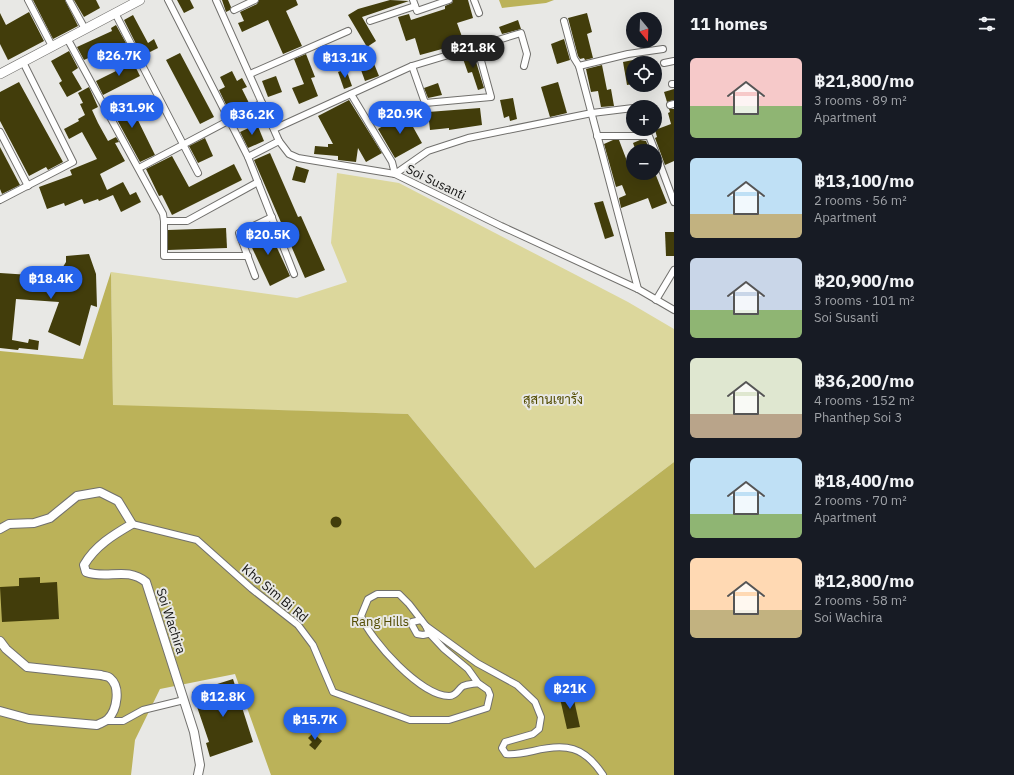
<!DOCTYPE html>
<html lang="en">
<head>
<meta charset="utf-8">
<style>
	:root { --surface:#171b24; --page:#242831; --text:#f1f3f6; --muted:#9ea1a6; --accent:#2563eb }
	body { margin:0; font-family:"IBM Plex Sans",Sarabun,sans-serif; background:var(--page); color:var(--text); height:100vh; display:flex; flex-direction:column; font-size:15px; white-space:nowrap }
	* { box-sizing:border-box; margin:0 }
	p { font-size:13px; color:var(--muted) }
	.icon { flex:none; width:22px; height:22px; fill:none; stroke:currentColor; stroke-width:2; stroke-linecap:round; stroke-linejoin:round }
	.map { position:relative; flex:1; overflow:hidden }
	.side { display:flex; flex-direction:column; background:var(--surface); width:340px }
	.side>* { flex:none }
	.needle { width:26px; rotate:161deg }
	.controls { position:absolute; left:626px; top:12px; display:grid; gap:8px }
	.controls a { display:grid; place-items:center; width:36px; height:36px; border-radius:50%; background:var(--surface); box-shadow:0 4px 16px #0002; font-size:20px }
	.price { position:absolute; translate:-50% -34px; padding:0 9px; border-radius:14px; background:var(--accent); color:#fff; font-size:13px; line-height:26px; filter:drop-shadow(0 1px 2px #0008) }
	.price::after { content:''; position:absolute; left:50%; top:24px; width:12px; height:9px; margin-left:-6px; background:inherit; clip-path:polygon(0 0,100% 0,50% 100%) }
	.price.selected { background:#222; color:#fff }
	ul { padding:0; list-style:none }
	li { display:flex; align-items:center; gap:12px; height:100px; padding:0 16px }
	li span { display:grid; place-items:center; flex:none; width:112px; height:80px; border-radius:6px; color:#555 }
	li>.icon { margin-inline-start:auto }
	span .icon { width:48px; height:48px; fill:#fffc; stroke-width:1 }
	li b { font-size:17px }
	h2 { display:flex; justify-content:space-between; align-items:center; height:48px; padding:0 16px; font-size:17px }
	main { display:flex; flex:1; min-height:0 }
	.map>svg:first-child { display:block }
	.green { fill:#dcd79c }
	.forest { fill:#bbb259 }
	.building { fill:#423d0b }
	.lines { fill:none; stroke-linecap:round; stroke-linejoin:round }
	.minor-casing { stroke:#71706d; stroke-width:8 }
	.tertiary-casing { stroke:#71706d; stroke-width:10 }
	.secondary-casing { stroke:#71706d; stroke-width:10 }
	.minor { stroke:#fff; stroke-width:6 }
	.tertiary { stroke:#fff; stroke-width:8 }
	.secondary { stroke:#fff; stroke-width:9 }
	.labels { text-anchor:middle; dominant-baseline:central; stroke-width:4; stroke-linejoin:round; paint-order:stroke }
	.street-label { font-size:13px; fill:#121211; stroke:#e8e8e5 }
	.park-label { font-size:13px; fill:#524b01; stroke:#e8e8e5 }
</style>
</head>
<body>
<main>
<div class="map">
<svg width="674" height="775" viewBox="0 0 674 775">
	<rect width="100%" height="100%" fill="#e8e8e5"/>
	<polygon class="green" points="337,173 399,183 628,302 674,329 674,462 535,568 408,414 113,406 111,272 297,298 347,282 331,243"/>
	<g class="forest">
		<polygon points="499,0 554,0 546,3 502,8"/>
		<polygon points="111,272 113,405 408,414 535,568 674,462 674,775 271,775 235,674 160,689 135,740 131,775 0,775 0,351 83,359"/>
	</g>
	<g class="building">
		<polygon points="33,0 65,0 78,26 53,39"/>
		<polygon points="74,0 96,0 100,8 84,17"/>
		<polygon points="177,0 190,0 194,8 184,13"/>
		<polygon points="222,0 228,0 231,7 230,10 226,12"/>
		<polygon points="259,0 296,0 298,5 286,11 302,46 283,54 268,20 242,32 238,23 244,21 240,12 257,4"/>
		<polygon points="390,0 409,1 362,17 376,41 367,47 348,15 358,9"/>
		<polygon points="453,0 468,0 473,18 457,23 465,45 443,52 442,49 420,55 415,38 406,41 398,17 409,14 411,20 445,9 445,6 452,3"/>
		<polygon points="29,12 44,41 8,60 0,44 0,13 6,25"/>
		<polygon points="587,13 592,32 587,34 593,58 585,60 584,58 580,59 578,56 568,18"/>
		<polygon points="133,15 148,43 154,39 158,48 142,56 124,20"/>
		<polygon points="518,20 521,29 502,34 499,27"/>
		<polygon points="116,25 126,43 108,53 106,50 84,60 77,47 112,31 111,28"/>
		<polygon points="564,39 570,60 557,64 551,44"/>
		<polygon points="69,51 78,68 72,72 82,89 67,97 59,83 62,81 51,61"/>
		<polygon points="473,52 484,88 478,90 472,72 468,73 462,56"/>
		<polygon points="180,53 214,117 200,124 166,60"/>
		<polygon points="306,54 315,77 311,78 318,96 299,104 292,88 304,84 294,59"/>
		<polygon points="370,54 379,76 365,81 357,59"/>
		<polygon points="131,58 140,76 103,95 96,81 116,71 114,67"/>
		<polygon points="633,60 633,84 627,85 623,62"/>
		<polygon points="602,65 607,90 611,89 614,106 601,107 598,91 591,92 586,69"/>
		<polygon points="346,69 352,86 344,89 338,72"/>
		<polygon points="232,71 237,81 242,78 247,87 242,89 249,103 230,113 219,90 225,87 220,77"/>
		<polygon points="276,76 282,92 268,97 262,81"/>
		<polygon points="19,82 63,162 48,170 46,167 29,176 0,121 0,92"/>
		<polygon points="558,82 567,113 550,117 541,87"/>
		<polygon points="438,83 442,95 428,98 424,88"/>
		<polygon points="89,87 98,107 92,110 98,123 108,141 116,137 119,142 115,143 125,161 100,174 107,190 123,182 130,195 136,192 141,202 121,212 113,195 99,201 98,199 84,204 82,199 65,206 64,203 47,209 39,187 72,175 70,170 97,159 82,132 69,139 64,129 79,121 78,119 85,115 80,104 83,103 78,93"/>
		<polygon points="674,89 674,100 667,102 664,92"/>
		<polygon points="126,96 155,155 142,161 140,162 109,105"/>
		<polygon points="513,98 517,119 510,121 509,116 504,118 500,100"/>
		<polygon points="349,100 382,153 366,162 358,148 356,162 338,160 338,156 314,154 315,146 328,147 328,144 333,144 318,116"/>
		<polygon points="480,108 482,125 449,130 449,128 430,130 428,112"/>
		<polygon points="669,109 674,109 674,161 665,165 655,138 657,137 655,130 671,124 668,113 670,112"/>
		<polygon points="408,111 412,116 408,118 422,143 395,158 378,129"/>
		<polygon points="257,124 264,141 248,148 240,132"/>
		<polygon points="205,138 213,156 198,163 189,146"/>
		<polygon points="613,140 619,140 630,169 633,167 633,173 655,173 667,203 652,209 648,198 621,208 619,198 626,195 622,185 616,187 604,144"/>
		<polygon points="640,140 646,141 650,151 636,151 633,143"/>
		<polygon points="0,147 20,185 2,194 0,189"/>
		<polygon points="270,153 298,217 301,216 325,270 305,278 254,160"/>
		<polygon points="172,156 189,187 234,164 242,180 172,215 162,195 159,196 146,169"/>
		<polygon points="296,166 309,170 305,183 292,180"/>
		<polygon points="603,201 614,236 605,239 594,203"/>
		<polygon points="267,226 290,276 270,286 246,235"/>
		<polygon points="226,228 227,248 168,250 168,230"/>
		<polygon points="665,232 674,232 674,256 666,256"/>
		<polygon points="89,254 96,274 97,307 91,305 80,346 48,332 59,302 16,299 12,340 28,343 29,339 39,341 38,350 19,348 18,350 0,348 0,273 61,277 61,270 66,262 66,256"/>
		<circle cx="336" cy="522" r="5.5"/>
		<polygon points="40,577 40,583 57,582 59,619 2,622 0,587 19,586 19,578"/>
		<polygon points="233,679 253,742 210,757 206,743 209,742 192,692"/>
		<polygon points="572,691 580,727 567,729 559,694"/>
		<polygon points="313,733 322,741 315,750 309,745 312,742 308,738"/>
	</g>
	<g class="lines">
		<g class="minor-casing">
			<g id="minor">
				<polyline points="28,0 52,46"/>
				<polyline points="69,0 85,29"/>
				<polyline points="168,0 248,157 294,274"/>
				<polyline points="216,0 279,141 289,154 298,158 395,174 501,226 638,289 674,310"/>
				<polyline points="413,0 417,11 449,0"/>
				<polyline points="474,0 479,13"/>
				<polyline points="234,10 255,0"/>
				<polyline points="115,13 198,173"/>
				<polyline points="370,21 415,6"/>
				<polyline points="564,21 574,58 579,66 638,289"/>
				<polyline points="67,38 163,214 164,221 164,256 248,256"/>
				<polyline points="664,63 674,61"/>
				<polyline points="412,66 425,103 491,97 477,46"/>
				<polyline points="579,66 628,54 663,49"/>
				<polyline points="250,74 348,31"/>
				<polyline points="672,84 674,84"/>
				<polyline points="351,94 392,162 395,174 428,151 468,138 592,113 633,108"/>
				<polyline points="670,105 674,104"/>
				<polyline points="638,107 647,106"/>
				<polyline points="274,129 412,66 521,33 527,54 524,66"/>
				<polyline points="0,132 28,186"/>
				<polyline points="597,136 649,136 655,151"/>
				<polyline points="655,151 674,202"/>
				<polyline points="248,157 279,141"/>
				<polyline points="139,168 262,103"/>
				<polyline points="0,200 73,162 23,62"/>
				<polyline points="164,221 187,221 258,182"/>
				<polyline points="255,276 239,233 272,217"/>
				<polyline points="656,300 674,270"/>
				<path d="M 132,524 L 197,540 L 252,589 L 298,625 L 313,645 L 333,692 L 410,720 L 449,720 L 487,708 L 490,695 L 488,690 L 478,683 L 468,669 L 444,649 L 429,633 L 426,626 L 409,604 L 399,594 L 377,594 L 368,599 L 361,616 C 371,641 421,696 449,696 C 457,696 458,689 463,686 C 468,684 473,684 478,683"/>
				<polyline points="421,620 412,622 412,625 417,634 423,635 432,633"/>
				<path d="M 426,626 L 477,663 L 517,685 L 535,702 L 541,717 L 539,729 L 533,734 L 505,742 L 502,748 L 506,754 C 515,755 524,753 533,751 C 566,743 584,746 603,775"/>
				<polyline points="107,721 123,721 143,710 184,700"/>
			</g>
		</g>
		<g class="tertiary-casing">
			<g id="tertiary">
				<path d="M 0,529 L 9,524 L 34,523 L 50,518 L 77,496 L 100,492 L 118,501 L 132,524 C 113,535 95,546 84,565 L 86,572 C 108,580 126,566 146,582 L 194,732 L 200,765 L 198,775"/>
				<path d="M 0,641 L 6,649 L 27,667 L 101,675 C 103,676 108,676 110,678 C 121,687 117,710 108,719 C 105,722 101,723 97,725 L 29,719 L 0,711"/>
			</g>
		</g>
		<g class="secondary-casing">
			<polyline id="secondary" points="0,74 140,0"/>
		</g>
		<use href="#minor" class="minor"/>
		<use href="#tertiary" class="tertiary"/>
		<use href="#secondary" class="secondary"/>
	</g>
	<g class="labels">
		<g class="street-label">
			<text transform="translate(436 182) rotate(26)">Soi Susanti</text>
			<text transform="translate(275 593) rotate(40)">Kho Sim Bi Rd</text>
			<text transform="translate(171 621) rotate(72)">Soi Wachira</text>
		</g>
		<g class="park-label">
			<text x="553" y="399">สุสานเขารัง</text>
			<text x="380" y="621">Rang Hills</text>
		</g>
	</g>
</svg>
<div class="controls">
<a><svg class="needle" viewBox="-14 -14 28 28"><path d="M0-13l5 13h-10z" fill="#e53935"/><path d="M0 13l5-13h-10z" fill="#9ea1a6"/></svg></a>
<a><svg class="icon" aria-label="locate" viewBox="0 0 24 24"><circle cx="12" cy="12" r="6"/><path d="M12 2v4M12 18v4M2 12h4M18 12h4"/></svg></a>
<a>+</a>
<a>−</a>
</div>
<b class="price selected" style="left:473px;top:69px">฿21.8K</b>
<b class="price" style="left:119px;top:77px">฿26.7K</b>
<b class="price" style="left:345px;top:79px">฿13.1K</b>
<b class="price" style="left:132px;top:129px">฿31.9K</b>
<b class="price" style="left:400px;top:135px">฿20.9K</b>
<b class="price" style="left:252px;top:136px">฿36.2K</b>
<b class="price" style="left:268px;top:256px">฿20.5K</b>
<b class="price" style="left:51px;top:300px">฿18.4K</b>
<b class="price" style="left:570px;top:710px">฿21K</b>
<b class="price" style="left:223px;top:718px">฿12.8K</b>
<b class="price" style="left:315px;top:741px">฿15.7K</b>
</div>
<section class="side">
<h2>11 homes<svg class="icon" aria-label="filters" viewBox="0 0 24 24"><path d="M4 7h16M4 17h16"/><circle cx="9" cy="7" r="2"/><circle cx="15" cy="17" r="2"/></svg></h2>
<ul>
<li><span style="background:linear-gradient(#f6c9c9 60%,#8fb573 0)"><svg class="icon" aria-label="home" viewBox="0 0 24 24"><path d="M3 11l9-7 9 7M6 9v11h12V9"/></svg></span><div><b>฿21,800/mo</b><p>3 rooms · 89 m²</p><p>Apartment</p></div></li>
<li><span style="background:linear-gradient(#bfe0f5 70%,#c2b280 0)"><svg class="icon" aria-label="home" viewBox="0 0 24 24"><path d="M3 11l9-7 9 7M6 9v11h12V9"/></svg></span><div><b>฿13,100/mo</b><p>2 rooms · 56 m²</p><p>Apartment</p></div></li>
<li><span style="background:linear-gradient(#c9d6e8 65%,#8fb573 0)"><svg class="icon" aria-label="home" viewBox="0 0 24 24"><path d="M3 11l9-7 9 7M6 9v11h12V9"/></svg></span><div><b>฿20,900/mo</b><p>3 rooms · 101 m²</p><p>Soi Susanti</p></div></li>
<li><span style="background:linear-gradient(#dfe7d0 70%,#b9a48a 0)"><svg class="icon" aria-label="home" viewBox="0 0 24 24"><path d="M3 11l9-7 9 7M6 9v11h12V9"/></svg></span><div><b>฿36,200/mo</b><p>4 rooms · 152 m²</p><p>Phanthep Soi 3</p></div></li>
<li><span style="background:linear-gradient(#bfe0f5 70%,#8fb573 0)"><svg class="icon" aria-label="home" viewBox="0 0 24 24"><path d="M3 11l9-7 9 7M6 9v11h12V9"/></svg></span><div><b>฿18,400/mo</b><p>2 rooms · 70 m²</p><p>Apartment</p></div></li>
<li><span style="background:linear-gradient(#ffd9b3 65%,#c2b280 0)"><svg class="icon" aria-label="home" viewBox="0 0 24 24"><path d="M3 11l9-7 9 7M6 9v11h12V9"/></svg></span><div><b>฿12,800/mo</b><p>2 rooms · 58 m²</p><p>Soi Wachira</p></div></li>
</ul>
</section>
</main>
</body>
</html>
